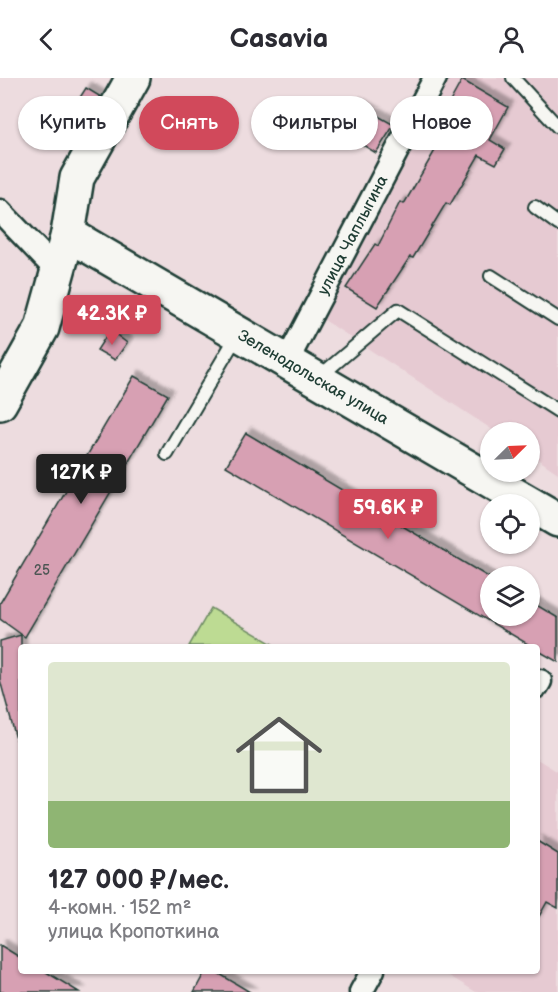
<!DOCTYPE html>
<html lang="ru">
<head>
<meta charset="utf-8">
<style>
	:root { --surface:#fff; --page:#f7f7f7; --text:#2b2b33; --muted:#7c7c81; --accent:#d1495b }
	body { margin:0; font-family:"Balsamiq Sans",sans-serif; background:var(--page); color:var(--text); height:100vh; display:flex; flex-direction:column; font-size:22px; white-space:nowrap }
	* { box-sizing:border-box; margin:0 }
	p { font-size:20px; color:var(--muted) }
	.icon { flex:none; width:33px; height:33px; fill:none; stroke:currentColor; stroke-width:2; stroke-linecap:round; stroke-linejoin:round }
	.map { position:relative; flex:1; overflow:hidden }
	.drawer { position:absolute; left:18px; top:566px; width:522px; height:330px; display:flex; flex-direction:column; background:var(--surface); border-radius:6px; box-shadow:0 2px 4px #0004 }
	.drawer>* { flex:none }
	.banner { position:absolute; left:18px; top:18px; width:522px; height:54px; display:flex; gap:12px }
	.needle { width:39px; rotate:66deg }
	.controls { position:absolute; left:480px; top:344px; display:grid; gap:12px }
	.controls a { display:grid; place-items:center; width:60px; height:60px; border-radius:50%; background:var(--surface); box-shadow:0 2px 4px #0004; font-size:30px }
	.price { position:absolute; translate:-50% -51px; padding:0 14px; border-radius:6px; background:var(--accent); color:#fff; font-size:20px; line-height:39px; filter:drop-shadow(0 2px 3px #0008) }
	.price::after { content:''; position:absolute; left:50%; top:36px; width:18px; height:14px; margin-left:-9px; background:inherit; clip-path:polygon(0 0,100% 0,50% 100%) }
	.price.active { background:#222; color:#fff }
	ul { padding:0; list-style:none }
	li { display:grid; align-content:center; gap:12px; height:318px; padding:0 30px }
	li span { display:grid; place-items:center; height:186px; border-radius:6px; color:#555 }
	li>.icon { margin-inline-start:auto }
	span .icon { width:108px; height:108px; fill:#fffc; stroke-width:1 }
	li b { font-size:26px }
	.chip { padding:0 21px; border-radius:27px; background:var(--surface); box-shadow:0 2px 4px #0004; font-size:21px; line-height:54px }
	.chip.active { background:var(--accent); color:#fff }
	header { display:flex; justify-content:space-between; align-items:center; height:78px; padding:0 30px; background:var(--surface); font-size:27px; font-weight:700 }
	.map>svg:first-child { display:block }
	.built { fill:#e6cad2 }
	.green { fill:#bddb93; stroke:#6e8c64; stroke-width:1.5 }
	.building { fill:#d7a0b3; stroke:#1f3d34; stroke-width:1.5; filter:url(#shadow) }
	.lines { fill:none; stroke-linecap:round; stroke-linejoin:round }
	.lane-casing { stroke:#1f3d34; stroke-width:16 }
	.street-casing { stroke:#1f3d34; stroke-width:27 }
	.secondary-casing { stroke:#1f3d34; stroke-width:38 }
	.lane { stroke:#f6f6f2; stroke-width:12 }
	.street { stroke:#f6f6f2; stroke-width:22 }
	.secondary { stroke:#f6f6f2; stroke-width:33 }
	.labels { text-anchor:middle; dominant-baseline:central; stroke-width:4.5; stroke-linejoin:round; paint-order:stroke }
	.number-label { font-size:14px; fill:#4d5654 }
	.street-label { font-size:16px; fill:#1f3d34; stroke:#f6f6f2 }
</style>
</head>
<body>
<header><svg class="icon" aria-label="back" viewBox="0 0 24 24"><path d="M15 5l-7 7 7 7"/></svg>Casavia<svg class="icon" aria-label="person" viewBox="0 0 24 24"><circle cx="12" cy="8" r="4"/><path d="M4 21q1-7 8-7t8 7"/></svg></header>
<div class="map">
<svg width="558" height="914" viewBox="0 0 558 914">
	<defs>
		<filter id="shadow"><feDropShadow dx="5.5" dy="-5.5" stdDeviation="1.5" flood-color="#0004"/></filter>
	</defs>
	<rect width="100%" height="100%" fill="#eddcdf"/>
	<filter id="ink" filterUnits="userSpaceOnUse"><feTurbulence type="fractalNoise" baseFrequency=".0167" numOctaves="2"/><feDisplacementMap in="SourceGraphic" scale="12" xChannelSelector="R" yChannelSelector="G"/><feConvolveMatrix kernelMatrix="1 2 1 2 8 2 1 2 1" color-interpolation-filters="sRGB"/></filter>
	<g filter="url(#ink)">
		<g class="built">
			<polygon points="443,0 558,0 558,395 530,376 530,354 496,354 318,238"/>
			<polygon points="537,681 558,694 558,914 476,914 441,893 537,892"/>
		</g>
		<polygon class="green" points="211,530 276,568 189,568"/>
		<g class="building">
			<polygon points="462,2 508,29 490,62 505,71 496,86 479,77 450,127 446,125 413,180 410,179 377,229 346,210 375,166 378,168 400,124 404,126 444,57 435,51"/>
			<polygon points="86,10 101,19 88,42 72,32"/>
			<polygon points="355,25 394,47 376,75 343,55"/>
			<polygon points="52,30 75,44 61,66 39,52"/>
			<polygon points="110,252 127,265 115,282 97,272"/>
			<polygon points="134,298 168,317 25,559 0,541 0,525"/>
			<polygon points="246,355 490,500 490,537 530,537 530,523 558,540 558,584 537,572 537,568 531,568 226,388"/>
			<polygon points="21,557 21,660 16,661 0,602 0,563"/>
			<polygon points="537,763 558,776 558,830 547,824 537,842"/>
			<polygon points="0,867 21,880 21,892 43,892 79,914 0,914"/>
			<polygon points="206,892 213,892 250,914 194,914"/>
		</g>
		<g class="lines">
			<g class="lane-casing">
				<g id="lane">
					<polyline points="513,0 558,49"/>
					<polyline points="535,129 558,146"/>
					<polyline points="491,198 558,241"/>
					<polyline points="319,299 398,232 558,333"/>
					<polyline points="167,376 238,256"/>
				</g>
			</g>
			<g class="street-casing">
				<g id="street">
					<polyline points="0,133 59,195"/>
					<path id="s1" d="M 287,283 L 435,0"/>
					<polyline points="537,608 540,603"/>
					<polyline points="361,914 373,892"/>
				</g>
			</g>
			<g class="secondary-casing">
				<g id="secondary">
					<path id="s2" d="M 68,156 L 558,442"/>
					<polyline points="0,325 42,250 68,156 77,100 133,0"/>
				</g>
			</g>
			<use href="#lane" class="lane"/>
			<use href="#street" class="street"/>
			<use href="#secondary" class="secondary"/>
		</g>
	</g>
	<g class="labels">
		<g class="number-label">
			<text x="42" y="492">25</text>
		</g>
		<g class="street-label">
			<text stroke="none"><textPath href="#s1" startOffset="142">улица Чаплыгина</textPath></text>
			<text stroke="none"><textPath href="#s2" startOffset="284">Зеленодольская улица</textPath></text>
		</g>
	</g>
</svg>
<div class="controls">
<a><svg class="needle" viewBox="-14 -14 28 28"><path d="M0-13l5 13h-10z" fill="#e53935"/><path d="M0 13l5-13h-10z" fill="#7c7c81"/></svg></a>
<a><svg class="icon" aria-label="locate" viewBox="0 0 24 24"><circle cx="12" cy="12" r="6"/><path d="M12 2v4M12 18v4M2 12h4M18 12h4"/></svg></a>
<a><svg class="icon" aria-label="layers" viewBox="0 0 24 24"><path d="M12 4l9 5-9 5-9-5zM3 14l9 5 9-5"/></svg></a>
</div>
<b class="price" style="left:112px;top:268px">42.3K ₽</b>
<b class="price active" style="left:81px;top:427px">127K ₽</b>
<b class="price" style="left:388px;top:462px">59.6K ₽</b>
<div class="banner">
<a class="chip">Купить</a>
<a class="chip active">Снять</a>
<a class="chip">Фильтры</a>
<a class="chip">Новое</a>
</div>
<section class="drawer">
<ul>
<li><span style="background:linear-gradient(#dfe7d0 75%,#8fb573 0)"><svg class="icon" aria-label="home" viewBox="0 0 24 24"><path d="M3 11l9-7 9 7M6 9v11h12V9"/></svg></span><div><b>127 000 ₽/мес.</b><p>4-комн. · 152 m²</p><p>улица Кропоткина</p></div></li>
</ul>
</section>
</div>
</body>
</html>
